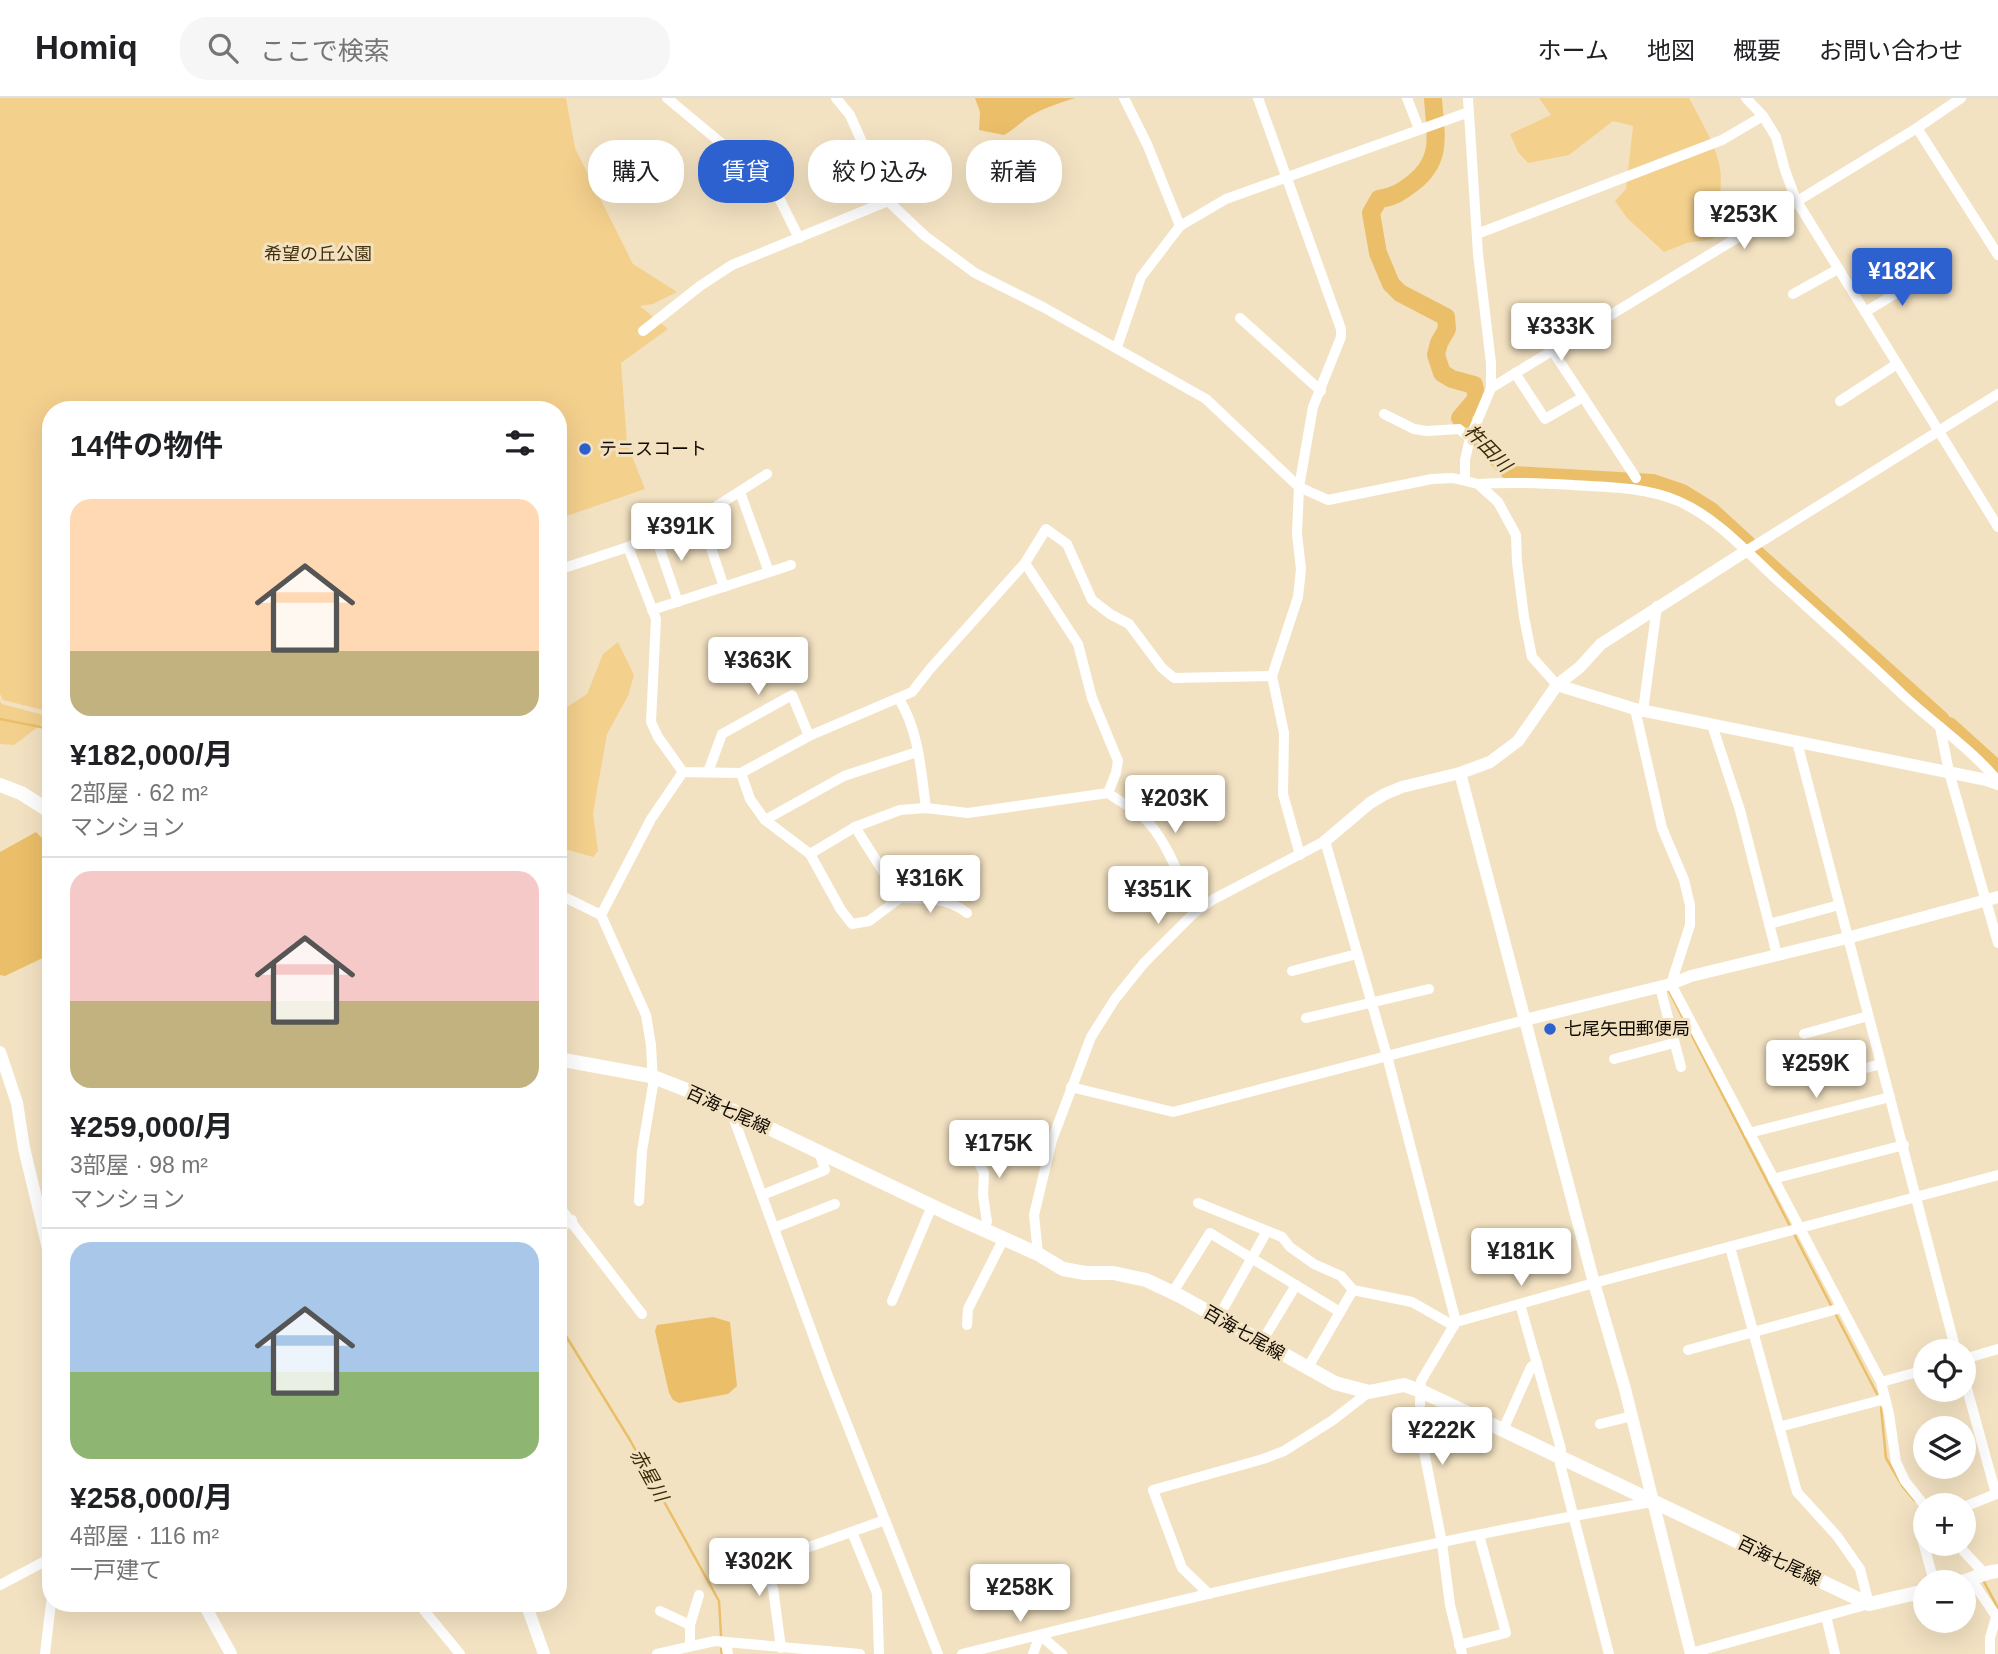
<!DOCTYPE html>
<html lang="ja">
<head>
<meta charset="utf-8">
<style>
	:root { --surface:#fff; --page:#f6f6f6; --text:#202124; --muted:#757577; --line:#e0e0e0; --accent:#2d61cf }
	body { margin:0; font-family:Arial,"Noto Sans JP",sans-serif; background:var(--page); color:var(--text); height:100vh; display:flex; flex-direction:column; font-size:26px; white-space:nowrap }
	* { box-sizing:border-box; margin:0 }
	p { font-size:23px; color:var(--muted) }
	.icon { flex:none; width:38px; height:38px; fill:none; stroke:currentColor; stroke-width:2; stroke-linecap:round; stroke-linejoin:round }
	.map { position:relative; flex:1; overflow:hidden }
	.panel { position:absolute; left:42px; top:303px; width:525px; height:1211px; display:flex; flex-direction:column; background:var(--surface); border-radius:28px; box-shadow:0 7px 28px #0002 }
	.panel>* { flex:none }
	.top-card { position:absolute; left:588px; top:42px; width:665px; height:63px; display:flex; gap:14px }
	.controls { position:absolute; left:1913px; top:1241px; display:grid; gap:14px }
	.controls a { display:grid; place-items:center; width:63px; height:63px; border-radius:50%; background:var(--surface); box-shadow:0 7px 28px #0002; font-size:35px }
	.price { position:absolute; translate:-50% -60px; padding:0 16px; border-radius:7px; background:#fff; color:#222; font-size:23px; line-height:46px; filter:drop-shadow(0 2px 4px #0008) }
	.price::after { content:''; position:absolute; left:50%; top:42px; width:21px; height:16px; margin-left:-10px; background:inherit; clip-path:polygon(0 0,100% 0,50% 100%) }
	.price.active { background:var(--accent); color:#fff }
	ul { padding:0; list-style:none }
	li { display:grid; align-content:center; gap:14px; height:371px; padding:0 28px }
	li+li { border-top:2px solid var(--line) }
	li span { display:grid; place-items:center; height:217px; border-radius:21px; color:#555 }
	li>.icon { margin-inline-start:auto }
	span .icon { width:126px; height:126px; fill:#fffc; stroke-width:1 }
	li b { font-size:30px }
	h2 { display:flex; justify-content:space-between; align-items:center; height:84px; padding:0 28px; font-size:30px }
	.chip { padding:0 24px; border-radius:28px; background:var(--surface); box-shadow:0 7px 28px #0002; font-size:24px; line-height:63px }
	.chip.active { background:var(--accent); color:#fff }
	header { display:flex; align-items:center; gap:42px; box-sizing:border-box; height:98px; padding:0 35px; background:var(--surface); border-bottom:2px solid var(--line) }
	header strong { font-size:33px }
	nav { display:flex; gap:38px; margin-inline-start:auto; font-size:24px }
	.search { width:490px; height:63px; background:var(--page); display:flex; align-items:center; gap:18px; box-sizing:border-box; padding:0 24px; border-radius:28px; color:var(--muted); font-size:26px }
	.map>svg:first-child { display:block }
	.green { fill:#f4d08d }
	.water { fill:#ebbf69 }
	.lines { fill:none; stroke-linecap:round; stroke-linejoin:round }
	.stream { stroke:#ebbf69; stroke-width:2.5 }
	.river { stroke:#ebbf69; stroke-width:18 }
	.minor { stroke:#fff; stroke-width:10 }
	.tertiary { stroke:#fff; stroke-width:12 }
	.secondary { stroke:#fff; stroke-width:14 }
	.poi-dot { fill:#2d61cf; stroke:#f3e2c2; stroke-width:2.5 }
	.labels { text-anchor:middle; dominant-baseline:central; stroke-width:6; stroke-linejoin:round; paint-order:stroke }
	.park-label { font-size:18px; fill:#43310b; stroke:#f3e2c2 }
	.poi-label { font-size:18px; fill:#110c03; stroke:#f3e2c2; text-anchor:start }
	.street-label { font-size:18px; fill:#110c03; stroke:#f3e2c2 }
	.water-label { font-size:19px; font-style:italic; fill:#3b2a03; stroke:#f3e2c2 }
</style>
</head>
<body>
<header>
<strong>Homiq</strong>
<div class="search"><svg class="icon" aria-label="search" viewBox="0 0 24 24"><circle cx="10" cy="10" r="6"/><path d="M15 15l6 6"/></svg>ここで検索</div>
<nav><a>ホーム</a><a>地図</a><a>概要</a><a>お問い合わせ</a></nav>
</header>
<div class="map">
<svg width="1998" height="1556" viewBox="0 0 1998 1556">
	<rect width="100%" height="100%" fill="#f3e2c2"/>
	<g class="green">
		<polygon points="0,0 566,0 575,50 633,166 677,194 653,206 640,208 668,231 621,265 627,345 645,391 558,421 558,312 51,312 51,614 3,602 0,596"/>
		<path d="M 1539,0 L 1689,0 C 1700,22 1716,46 1720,70 C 1723,93 1717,119 1713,141 L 1687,145 L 1664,154 L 1627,120 L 1615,103 L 1626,91 L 1633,28 L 1613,23 L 1569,57 L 1528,65 L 1518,54 L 1510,36 L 1551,17 Z"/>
		<polygon points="618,544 634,577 628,598 607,636 593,715 598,753 593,759 558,749 558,615 587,596 603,556"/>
		<polygon points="0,603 2,606 51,619 14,647 0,646"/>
	</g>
	<g class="water">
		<path d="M 975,0 L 1075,0 C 1059,5 1041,11 1027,20 C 1019,26 1013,32 1004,37 L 979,32 L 980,14 Z"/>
		<polygon points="36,734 51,749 51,856 5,878 0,877 0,754"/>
		<polygon points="713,1219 730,1224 737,1288 728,1296 679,1305 673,1302 669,1295 655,1233 657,1227"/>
	</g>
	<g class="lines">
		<g class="stream">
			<polyline points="0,621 51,631"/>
			<polyline points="1669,893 1791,1130"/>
			<polyline points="1794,1136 1877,1296"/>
			<polyline points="558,1225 630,1342 719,1503 721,1537"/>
			<polyline points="1881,1310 1886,1360 1903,1389 1915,1403"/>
			<polyline points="1983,1482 1998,1510"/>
			<polyline points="721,1551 722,1556"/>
		</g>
		<g class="river">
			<path d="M 1433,0 C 1435,35 1444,61 1413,85 C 1401,94 1394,99 1379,101 L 1371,115 L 1378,155 L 1391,186 L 1400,195 L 1446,219 L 1447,231 L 1439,245 L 1436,257 L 1442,275 L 1452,281 L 1474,287 L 1477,300 L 1460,320 L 1513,377 L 1653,385 L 1682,395 L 1711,413 L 1747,446"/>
			<polyline points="1755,455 1941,622"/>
			<polyline points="1949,628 1998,672"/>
		</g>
		<g class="minor">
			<polyline points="667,0 768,84 776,94 799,140"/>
			<polyline points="836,0 850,17 888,103 925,138 975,175 1043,209 1206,301 1299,389 1328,402 1432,381 1453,380 1478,386 1498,404 1516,437 1517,464 1524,519 1532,559 1557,587"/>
			<polyline points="1124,0 1147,46 1180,128"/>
			<polyline points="1258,0 1341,231 1341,239 1313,309 1299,389 1297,436 1301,471 1298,499 1272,578 1284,635 1283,696 1300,757"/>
			<polyline points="1407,0 1419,31"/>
			<polyline points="1746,0 1763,18 1776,39 1785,72 1796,102 1998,429"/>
			<polyline points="1917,30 1998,157"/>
			<polyline points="1477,136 1722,42 1763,18"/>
			<polyline points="1793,196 1838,171"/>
			<polyline points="1865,214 1923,179"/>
			<polyline points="1240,220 1321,293"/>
			<polyline points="643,233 700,188 732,167 888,103"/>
			<polyline points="1117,249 1141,179 1180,128 1226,101 1469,14"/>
			<polyline points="1515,275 1545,321 1583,299 1552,252"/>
			<polyline points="1491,290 1917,30 1961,0"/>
			<polyline points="1583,299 1636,380"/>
			<polyline points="1840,303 1897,266"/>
			<polyline points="1384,316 1414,331 1427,333 1459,331 1470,340"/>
			<polyline points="1465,381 1465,362 1470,340 1491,290 1491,265 1478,156 1468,0"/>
			<path d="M 1478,386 C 1510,384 1541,385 1573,387 C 1609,389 1644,389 1678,403 C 1715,419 1745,452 1774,479 C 1817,518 1861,557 1903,597 C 1934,626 1970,650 1998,683"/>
			<polyline points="740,394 769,474"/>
			<polyline points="700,417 724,489"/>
			<polyline points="655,437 678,504"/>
			<polyline points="628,449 656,521 651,624 658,639 683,674 741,675 809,638 912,594 930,571 1025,465 1046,431 1067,446 1092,502 1110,516 1129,526 1162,570 1174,580 1272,578"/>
			<polyline points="1746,453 1998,296"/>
			<polyline points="1025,465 1078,546 1092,600 1118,663 1116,675 1108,695"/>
			<polyline points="558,472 628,449 709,413 767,376"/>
			<polyline points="652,512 791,467"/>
			<path d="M 899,601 C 919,633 921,673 926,710"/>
			<polyline points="1635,611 1662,730 1684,782 1690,807 1690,827 1671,886 1881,1284 1889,1316 1896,1364 1905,1383 1925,1408"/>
			<polyline points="1643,613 1657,508"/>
			<polyline points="1712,627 1740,712 1777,857"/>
			<polyline points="1940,629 1949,674 1998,845"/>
			<polyline points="1797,644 1956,1253"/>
			<polyline points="708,674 722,636 792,597 809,638"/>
			<polyline points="741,675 750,701 765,722 810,756 841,812 852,826 869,823 900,800 855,729"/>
			<polyline points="765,722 844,678 917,654"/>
			<path d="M 810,756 L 855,729 L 900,712 L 926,710 L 968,715 L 1108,695 C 1119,703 1131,709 1141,717 C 1166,738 1182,785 1194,815"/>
			<polyline points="558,796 601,817"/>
			<path d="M 900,800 C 923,800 949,800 967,815"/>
			<polyline points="1769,826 1839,807"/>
			<polyline points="1292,873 1357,856"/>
			<polyline points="1660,889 1681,969"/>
			<polyline points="1306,920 1429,891"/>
			<polyline points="1804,936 1868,918"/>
			<polyline points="1614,961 1674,945"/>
			<polyline points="1816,983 1881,966"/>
			<polyline points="1071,989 1173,1014 1525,922"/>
			<polyline points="731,1013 828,1278 938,1556"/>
			<polyline points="961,1030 984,1075 983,1097 987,1124 981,1131"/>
			<polyline points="1749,1035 1890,999"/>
			<polyline points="1773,1081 1904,1047"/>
			<polyline points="762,1097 825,1072 819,1054"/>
			<polyline points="639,1103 642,1053 653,987 651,947 646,917 601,817 651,721 683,674"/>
			<polyline points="1198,1105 1282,1139 1290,1149 1314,1166 1341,1178 1353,1192 1412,1204 1454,1228"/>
			<polyline points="558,1107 642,1216"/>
			<polyline points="774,1130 835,1106"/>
			<polyline points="558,1131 572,1122"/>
			<polyline points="1038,1156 1034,1117 1052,1042 1091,939 1115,901 1144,865 1194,815 1214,801 1325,743 1387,958 1456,1224 1421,1283 1419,1328 1442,1445 1450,1507 1462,1556"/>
			<polyline points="1173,1194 1210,1135 1340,1214"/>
			<polyline points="892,1203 932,1108"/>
			<polyline points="1520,1206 1561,1351 1560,1366 1609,1556"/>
			<polyline points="1218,1220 1267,1133"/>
			<polyline points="1456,1224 1594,1185 1998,1077"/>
			<polyline points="967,1227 968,1211 1003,1142"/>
			<polyline points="1261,1245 1296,1187"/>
			<polyline points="1688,1252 1841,1210"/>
			<polyline points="1964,1261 1998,1251"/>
			<polyline points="1307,1271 1353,1192"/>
			<polyline points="1964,1280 1996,1396 1964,1409"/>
			<polyline points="1881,1284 1925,1272"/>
			<polyline points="1600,1326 1632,1318"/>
			<polyline points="1779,1329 1885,1301"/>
			<polyline points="1503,1332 1531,1269 1537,1265"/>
			<polyline points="852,1434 877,1495 879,1556"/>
			<polyline points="1922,1440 1934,1484"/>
			<polyline points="1957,1446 1983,1474"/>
			<polyline points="741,1448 761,1466 773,1490 781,1550"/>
			<polyline points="48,1461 51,1472"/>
			<polyline points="761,1466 885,1422"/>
			<polyline points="1971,1481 1998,1521"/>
			<polyline points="0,1487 51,1460"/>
			<polyline points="1209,1496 1182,1470 1153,1392 1263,1361 1284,1353 1333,1322 1369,1294"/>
			<polyline points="418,1505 460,1556"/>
			<polyline points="660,1513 690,1527 690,1548"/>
			<polyline points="1826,1518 1835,1556"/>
			<polyline points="690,1527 699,1497"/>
			<polyline points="726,1545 728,1556"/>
			<polyline points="1459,1547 1506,1535 1479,1437"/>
			<polyline points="1691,1555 1869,1506 1860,1471 1837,1438 1797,1394 1730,1149"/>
			<polyline points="45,1556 51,1505"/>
			<polyline points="657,1556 715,1543 860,1556"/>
			<path d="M 962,1556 C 1190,1499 1420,1444 1652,1404"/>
			<polyline points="1033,1556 1040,1537 1062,1556"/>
			<polyline points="1990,1556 1990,1540 1996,1519"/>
		</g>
		<g class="tertiary">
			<polyline points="1557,587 1635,611 1987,682 1998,686"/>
			<polyline points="1460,675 1594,1185 1625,1291 1691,1556"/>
			<polyline points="1325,743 1370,705 1385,696 1402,689 1460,675 1490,664 1518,643 1557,587 1580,569 1601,546 1746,453"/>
			<polyline points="1525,922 1671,886 1691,878 1847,840 1998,799"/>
			<polyline points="0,954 17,1005 24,1050 51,1163"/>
			<polyline points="203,1505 231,1556"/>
			<polyline points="526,1505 544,1556"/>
		</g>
		<g class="secondary">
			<polyline points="0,687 21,695 51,714"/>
			<polyline points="558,961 651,978 702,998 951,1117 1038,1156 1063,1171 1085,1175 1113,1175 1146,1182 1180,1198 1335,1285 1369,1294 1404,1287 1421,1293 1869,1506 1925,1493"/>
			<path d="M 1961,1484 C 1974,1481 1984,1474 1998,1473"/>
		</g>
	</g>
	<g class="poi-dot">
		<circle cx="585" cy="351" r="7"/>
		<circle cx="1550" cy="931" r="7"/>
	</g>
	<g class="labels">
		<g class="park-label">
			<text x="318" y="156">希望の丘公園</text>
		</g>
		<g class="poi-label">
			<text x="599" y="351">テニスコート</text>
			<text x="1564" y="931">七尾矢田郵便局</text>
		</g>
		<g class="street-label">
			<text transform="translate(728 1012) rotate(25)">百海七尾線</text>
			<text transform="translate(1244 1235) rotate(30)">百海七尾線</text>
			<text transform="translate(1779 1463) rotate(26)">百海七尾線</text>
		</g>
		<g class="water-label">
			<text transform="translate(1488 350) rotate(46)">杵田川</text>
			<text transform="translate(649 1377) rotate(61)">赤星川</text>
		</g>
	</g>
</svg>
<div class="controls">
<a><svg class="icon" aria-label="locate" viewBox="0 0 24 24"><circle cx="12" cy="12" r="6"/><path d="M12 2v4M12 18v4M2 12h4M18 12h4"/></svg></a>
<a><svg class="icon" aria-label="layers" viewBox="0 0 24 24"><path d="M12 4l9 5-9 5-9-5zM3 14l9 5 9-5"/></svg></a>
<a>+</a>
<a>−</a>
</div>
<b class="price" style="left:1744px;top:153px">¥253K</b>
<b class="price active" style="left:1902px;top:210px">¥182K</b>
<b class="price" style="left:1561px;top:265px">¥333K</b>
<b class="price" style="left:681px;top:465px">¥391K</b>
<b class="price" style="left:758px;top:599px">¥363K</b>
<b class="price" style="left:1175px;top:737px">¥203K</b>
<b class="price" style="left:930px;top:817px">¥316K</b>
<b class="price" style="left:1158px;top:828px">¥351K</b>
<b class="price" style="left:1816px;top:1002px">¥259K</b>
<b class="price" style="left:999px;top:1082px">¥175K</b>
<b class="price" style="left:1521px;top:1190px">¥181K</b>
<b class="price" style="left:1442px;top:1369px">¥222K</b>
<b class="price" style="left:759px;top:1500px">¥302K</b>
<b class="price" style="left:1020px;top:1526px">¥258K</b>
<div class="top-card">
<a class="chip">購入</a>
<a class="chip active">賃貸</a>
<a class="chip">絞り込み</a>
<a class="chip">新着</a>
</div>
<section class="panel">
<h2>14件の物件<svg class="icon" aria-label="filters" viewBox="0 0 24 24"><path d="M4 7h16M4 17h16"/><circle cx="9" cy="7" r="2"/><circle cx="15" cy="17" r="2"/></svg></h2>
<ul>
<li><span style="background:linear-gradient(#ffd9b3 70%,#c2b280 0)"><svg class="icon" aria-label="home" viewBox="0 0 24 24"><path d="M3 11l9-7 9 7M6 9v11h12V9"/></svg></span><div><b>¥182,000/月</b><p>2部屋 · 62 m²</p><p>マンション</p></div></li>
<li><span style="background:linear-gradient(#f6c9c9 60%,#c2b280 0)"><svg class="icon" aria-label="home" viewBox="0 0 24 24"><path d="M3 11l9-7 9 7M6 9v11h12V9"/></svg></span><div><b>¥259,000/月</b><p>3部屋 · 98 m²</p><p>マンション</p></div></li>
<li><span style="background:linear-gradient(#a9c7e8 60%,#8fb573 0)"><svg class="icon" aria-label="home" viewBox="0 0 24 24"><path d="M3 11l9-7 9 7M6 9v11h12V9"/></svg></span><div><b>¥258,000/月</b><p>4部屋 · 116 m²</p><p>一戸建て</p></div></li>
</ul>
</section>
</div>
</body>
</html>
